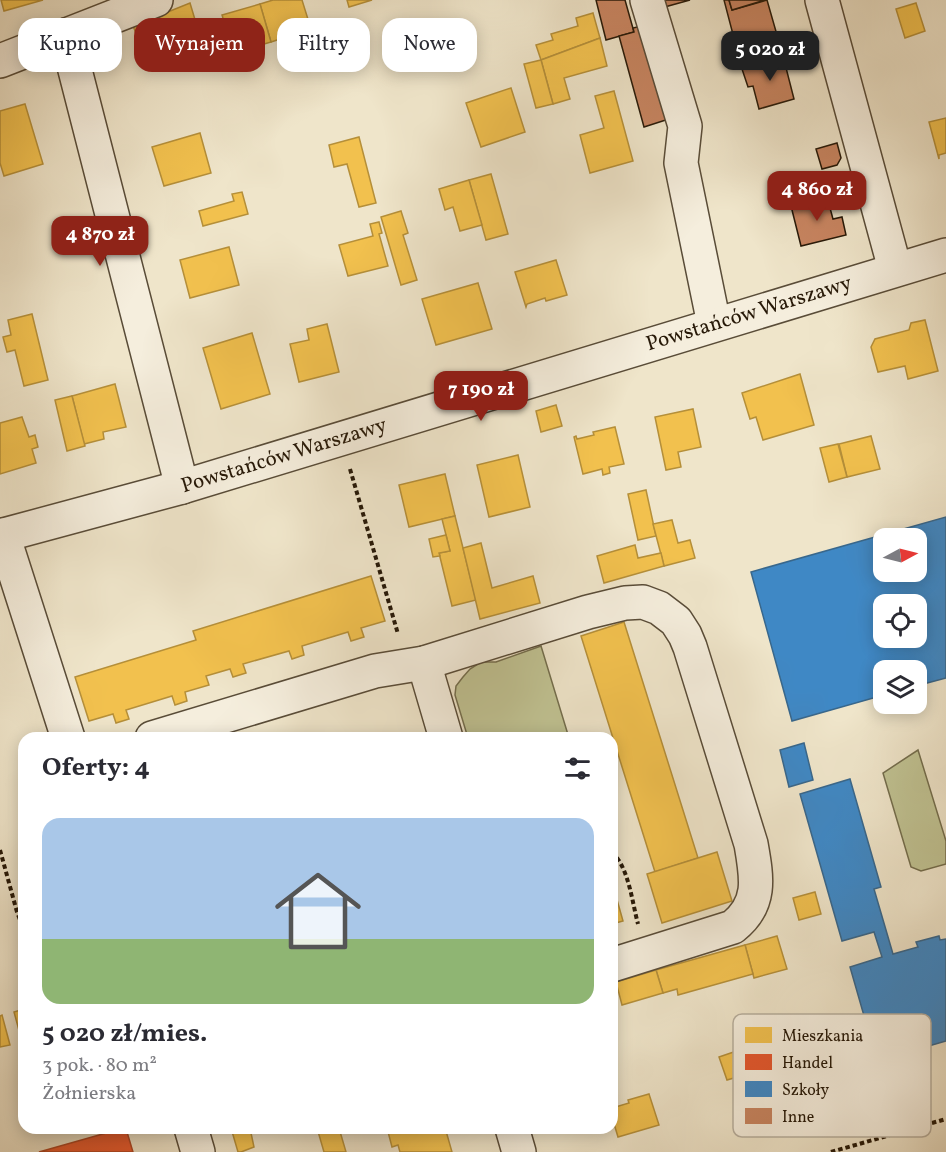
<!DOCTYPE html>
<html lang="pl">
<head>
<meta charset="utf-8">
<style>
	:root { --surface:#fff; --page:#f2f2f3; --text:#2b2b33; --muted:#7c7c81; --line:#e1e1e2; --accent:#8f2418 }
	body { margin:0; font-family:Vollkorn,serif; background:var(--page); color:var(--text); height:100vh; display:flex; flex-direction:column; font-size:22px; white-space:nowrap }
	* { box-sizing:border-box; margin:0 }
	p { font-size:20px; color:var(--muted) }
	.icon { flex:none; width:33px; height:33px; fill:none; stroke:currentColor; stroke-width:2; stroke-linecap:round; stroke-linejoin:round }
	.map { position:relative; flex:1; overflow:hidden }
	.sheet { position:absolute; left:18px; top:732px; width:600px; height:402px; display:flex; flex-direction:column; background:var(--surface); border-radius:18px; box-shadow:0 3px 15px #0003 }
	.sheet>* { flex:none }
	.guide { position:absolute; left:18px; top:18px; width:600px; height:54px; display:flex; gap:12px }
	.needle { width:39px; rotate:83deg }
	.tools { position:absolute; left:873px; top:528px; display:grid; gap:12px }
	.tools a { display:grid; place-items:center; width:54px; height:54px; border-radius:12px; background:var(--surface); box-shadow:0 3px 15px #0003; font-size:30px }
	.price { position:absolute; translate:-50% -51px; padding:0 14px; border-radius:12px; background:var(--accent); color:#fff; font-size:20px; line-height:39px; filter:drop-shadow(0 2px 3px #0008) }
	.price::after { content:''; position:absolute; left:50%; top:36px; width:18px; height:14px; margin-left:-9px; background:inherit; clip-path:polygon(0 0,100% 0,50% 100%) }
	.price.on { background:#222; color:#fff }
	ul { padding:0; list-style:none }
	li { display:grid; align-content:center; gap:12px; height:318px; padding:0 24px }
	li+li { border-top:2px solid var(--line) }
	li span { display:grid; place-items:center; height:186px; border-radius:18px; color:#555 }
	li>.icon { margin-inline-start:auto }
	span .icon { width:108px; height:108px; fill:#fffc; stroke-width:1 }
	li b { font-size:26px }
	h2 { display:flex; justify-content:space-between; align-items:center; height:72px; padding:0 24px; font-size:26px }
	.pill { padding:0 21px; border-radius:18px; background:var(--surface); box-shadow:0 3px 15px #0003; font-size:21px; line-height:54px }
	.pill.on { background:var(--accent); color:#fff }
	.map>svg:first-child { display:block }
	.green { fill:#c0c292; stroke:#746e4d; stroke-width:1.5 }
	.homes { fill:#f2c14e; stroke:#b58f39; stroke-width:1.5 }
	.shops { fill:#e4572e; stroke:#ab4423; stroke-width:1.5 }
	.schools { fill:#3f88c5; stroke:#38678c; stroke-width:1.5; fill-rule:evenodd }
	.building { fill:#c78460; stroke:#271908; stroke-width:1.5 }
	.lines { fill:none; stroke-linecap:round; stroke-linejoin:round }
	.minor-casing { stroke:#594c38; stroke-width:36 }
	.path { stroke:#271908; stroke-width:4; stroke-dasharray:4.5 3; stroke-linecap:butt }
	.minor { stroke:#f5eedd; stroke-width:33 }
	.labels { text-anchor:middle; dominant-baseline:central; stroke-width:6; stroke-linejoin:round; paint-order:stroke }
	.street-label { font-size:21px; fill:#271908; stroke:#f5eedd }
	.key { fill:#f5eedd; stroke:#b7ae9d; stroke-width:1.5 }
	.key-label { font-size:16px; fill:#271908 }
</style>
</head>
<body>
<div class="map">
<svg width="946" height="1152" viewBox="0 0 946 1152">
	<rect width="100%" height="100%" fill="#efe5ca"/>
	<filter id="stains"><feTurbulence type="fractalNoise" baseFrequency=".00333" numOctaves="4"/><feColorMatrix values="0 0 0 0 .2 0 0 0 0 .09 0 0 0 0 .02 0 0 0 .5 -.17"/></filter>
	<radialGradient id="worn" r=".72"><stop offset=".6" stop-color="#630" stop-opacity="0"/><stop offset="1" stop-color="#630" stop-opacity=".3"/></radialGradient>
	<g class="green">
		<polygon points="541,646 569,738 468,738 455,695 456,686 463,677 470,669 481,662 496,662"/>
		<polygon points="918,750 946,841 946,864 921,871 911,867 883,773"/>
	</g>
	<g class="homes">
		<polygon points="1,0 43,0 4,11"/>
		<polygon points="273,0 302,0 311,29 271,42 260,4"/>
		<polygon points="347,0 372,0 349,7"/>
		<polygon points="190,3 199,33 142,48 133,26"/>
		<polygon points="916,3 925,31 905,38 896,9"/>
		<polygon points="260,4 271,42 234,53 222,15"/>
		<polygon points="593,13 600,38 541,60 536,45 553,40 551,34 578,26 576,18"/>
		<polygon points="600,38 607,66 564,78 570,99 553,104 541,60"/>
		<polygon points="541,60 553,104 536,108 524,64"/>
		<polygon points="511,88 525,132 481,147 466,103"/>
		<polygon points="614,91 633,161 590,173 580,135 604,128 595,96"/>
		<polygon points="25,104 43,164 4,176 0,163 0,111"/>
		<polygon points="946,118 946,153 939,155 939,159 929,122"/>
		<polygon points="200,133 211,173 164,186 152,147"/>
		<polygon points="359,137 376,203 359,207 347,164 334,167 329,145"/>
		<polygon points="491,174 508,234 486,240 469,180"/>
		<polygon points="469,180 482,225 460,231 453,207 445,210 439,189"/>
		<polygon points="242,192 248,214 203,226 199,211 234,201 232,194"/>
		<polygon points="401,211 408,233 403,235 417,280 401,285 381,217"/>
		<polygon points="379,222 382,233 379,234 388,266 348,276 339,245 373,236 370,224"/>
		<polygon points="229,247 239,285 190,298 180,260"/>
		<polygon points="556,260 567,295 546,301 545,298 527,304 526,307 515,272"/>
		<polygon points="478,283 492,329 436,345 422,299"/>
		<polygon points="32,314 48,380 24,386 15,350 7,352 3,337 11,335 8,320"/>
		<polygon points="925,320 938,371 908,379 905,366 878,372 871,347 875,339 909,330 911,323"/>
		<polygon points="327,324 339,372 299,382 290,344 309,340 307,329"/>
		<polygon points="252,333 270,394 221,409 203,348"/>
		<polygon points="800,374 814,425 763,440 756,417 750,419 742,393"/>
		<polygon points="115,384 126,427 103,432 104,439 84,444 72,396"/>
		<polygon points="72,396 85,446 67,451 55,400"/>
		<polygon points="556,405 562,426 541,432 536,411"/>
		<polygon points="693,409 701,447 678,452 681,467 666,470 655,417"/>
		<polygon points="22,417 29,437 35,435 38,447 32,449 36,463 0,474 0,423"/>
		<polygon points="615,427 624,464 609,467 610,473 603,475 602,469 583,474 574,437 576,436 577,439 594,435 593,432"/>
		<polygon points="871,436 880,469 847,477 839,444"/>
		<polygon points="838,444 847,477 829,482 820,448"/>
		<polygon points="518,455 530,507 489,517 477,465"/>
		<polygon points="445,474 455,516 409,527 399,485"/>
		<polygon points="646,490 656,536 638,540 628,494"/>
		<polygon points="455,516 476,600 452,606 439,553 450,551 442,519"/>
		<polygon points="672,520 678,543 690,540 695,558 664,566 653,524"/>
		<polygon points="446,535 450,551 439,553 440,556 433,557 429,539"/>
		<polygon points="481,543 492,588 533,576 540,603 480,619 463,548"/>
		<polygon points="635,545 638,558 661,553 664,566 604,583 597,556"/>
		<polygon points="371,576 385,621 361,628 364,637 351,641 348,632 302,646 304,655 292,659 289,651 243,664 246,673 233,677 230,669 206,676 209,685 185,692 187,701 175,705 172,696 126,710 129,719 116,723 113,714 89,721 75,677 196,640 193,631"/>
		<polygon points="624,622 698,858 655,872 581,636"/>
		<polygon points="717,852 732,901 662,923 647,874"/>
		<polygon points="612,882 623,921 612,924"/>
		<polygon points="815,892 821,914 799,920 793,898"/>
		<polygon points="777,936 787,969 754,978 745,945"/>
		<polygon points="745,945 753,974 678,995 677,989 663,993 656,970"/>
		<polygon points="656,970 663,993 622,1005 616,982"/>
		<polygon points="24,1009 24,1033 20,1034 14,1012"/>
		<polygon points="2,1015 10,1045 0,1047 0,1016"/>
		<polygon points="763,1024 769,1040 773,1039 787,1085 742,1100 734,1078 727,1080 719,1057 757,1044 752,1028"/>
		<polygon points="649,1094 659,1125 618,1137 612,1117 612,1108 629,1103 628,1100"/>
		<polygon points="231,1128 266,1128 251,1133 254,1147 241,1152 238,1152"/>
		<polygon points="317,1128 339,1128 346,1152 324,1152"/>
		<polygon points="387,1128 458,1128 446,1131 452,1152 400,1152 398,1145 392,1147"/>
	</g>
	<polygon class="shops" points="124,1128 125,1132 127,1132 133,1152 39,1152"/>
	<g class="schools">
		<path d="M 946,517 L 946,678 L 916,686 L 916,670 L 884,670 L 884,695 L 792,721 L 751,572 ZM 884,538 L 916,538 L 916,572 L 884,572 ZM 884,604 L 916,604 L 916,638 L 884,638 Z"/>
		<polygon points="804,743 813,780 789,787 780,750"/>
		<polygon points="850,779 881,887 874,889 893,954 918,947 916,942 939,936 940,940 946,939 946,1041 877,1061 850,967 882,957 874,932 842,941 800,794"/>
	</g>
	<g class="building">
		<polygon points="596,0 625,0 634,32 606,40"/>
		<polygon points="659,0 690,0 661,8"/>
		<polygon points="724,0 729,0 732,10 767,0 783,56 742,69"/>
		<polygon points="729,0 765,0 732,10"/>
		<polygon points="646,25 672,118 644,127 619,36 634,32 633,28"/>
		<polygon points="783,56 794,99 759,109 753,86 748,87 742,69"/>
		<polygon points="837,143 841,158 837,165 822,169 816,149"/>
		<polygon points="827,197 833,219 842,217 846,235 801,246 791,206"/>
	</g>
	<g class="lines">
		<g class="minor-casing">
			<g id="minor">
				<polyline points="647,0 685,126 681,163 714,324"/>
				<polyline points="822,0 895,269"/>
				<polyline points="66,35 182,487"/>
				<polyline points="0,61 156,0"/>
				<polyline points="3,535 68,738"/>
				<polyline points="0,536 182,487 946,255"/>
				<polyline points="424,663 446,738"/>
				<path d="M 152,738 L 375,671 L 424,663 L 588,612 L 625,603 L 643,602 L 659,608 L 676,621 L 685,635 L 690,647 L 751,844 C 757,878 762,904 733,927 L 612,965"/>
				<polyline points="191,1128 198,1152"/>
				<polyline points="512,1128 519,1152"/>
			</g>
		</g>
		<g class="path">
			<polyline points="350,469 398,634"/>
			<polyline points="0,850 17,912 24,930"/>
			<path d="M 612,852 C 629,868 632,902 638,924"/>
			<polyline points="831,1152 946,1119"/>
		</g>
		<use href="#minor" class="minor"/>
	</g>
	<g class="labels">
		<g class="street-label">
			<text transform="translate(749 314) rotate(-17)">Powstańców Warszawy</text>
			<text transform="translate(284 456) rotate(-17)">Powstańców Warszawy</text>
		</g>
	</g>
	<rect x="733" y="1014" width="198" height="123" rx="9" class="key"/>
	<rect x="745" y="1027" width="27" height="16" fill="#f2c14e"/>
	<rect x="745" y="1054" width="27" height="16" fill="#e4572e"/>
	<rect x="745" y="1081" width="27" height="16" fill="#3f88c5"/>
	<rect x="745" y="1108" width="27" height="16" fill="#c78460"/>
	<g class="key-label">
		<text x="782" y="1041">Mieszkania</text>
		<text x="782" y="1068">Handel</text>
		<text x="782" y="1095">Szkoły</text>
		<text x="782" y="1122">Inne</text>
	</g>
	<rect width="100%" height="100%" filter="url(#stains)"/>
	<rect width="100%" height="100%" fill="url(#worn)"/>
</svg>
<div class="tools">
<a><svg class="needle" viewBox="-14 -14 28 28"><path d="M0-13l5 13h-10z" fill="#e53935"/><path d="M0 13l5-13h-10z" fill="#7c7c81"/></svg></a>
<a><svg class="icon" aria-label="locate" viewBox="0 0 24 24"><circle cx="12" cy="12" r="6"/><path d="M12 2v4M12 18v4M2 12h4M18 12h4"/></svg></a>
<a><svg class="icon" aria-label="layers" viewBox="0 0 24 24"><path d="M12 4l9 5-9 5-9-5zM3 14l9 5 9-5"/></svg></a>
</div>
<b class="price on" style="left:770px;top:82px">5 020 zł</b>
<b class="price" style="left:817px;top:222px">4 860 zł</b>
<b class="price" style="left:100px;top:267px">4 870 zł</b>
<b class="price" style="left:481px;top:422px">7 190 zł</b>
<div class="guide">
<a class="pill">Kupno</a>
<a class="pill on">Wynajem</a>
<a class="pill">Filtry</a>
<a class="pill">Nowe</a>
</div>
<section class="sheet">
<h2>Oferty: 4<svg class="icon" aria-label="filters" viewBox="0 0 24 24"><path d="M4 7h16M4 17h16"/><circle cx="9" cy="7" r="2"/><circle cx="15" cy="17" r="2"/></svg></h2>
<ul>
<li><span style="background:linear-gradient(#a9c7e8 65%,#8fb573 0)"><svg class="icon" aria-label="home" viewBox="0 0 24 24"><path d="M3 11l9-7 9 7M6 9v11h12V9"/></svg></span><div><b>5 020 zł/mies.</b><p>3 pok. · 80 m²</p><p>Żołnierska</p></div></li>
</ul>
</section>
</div>
</body>
</html>
